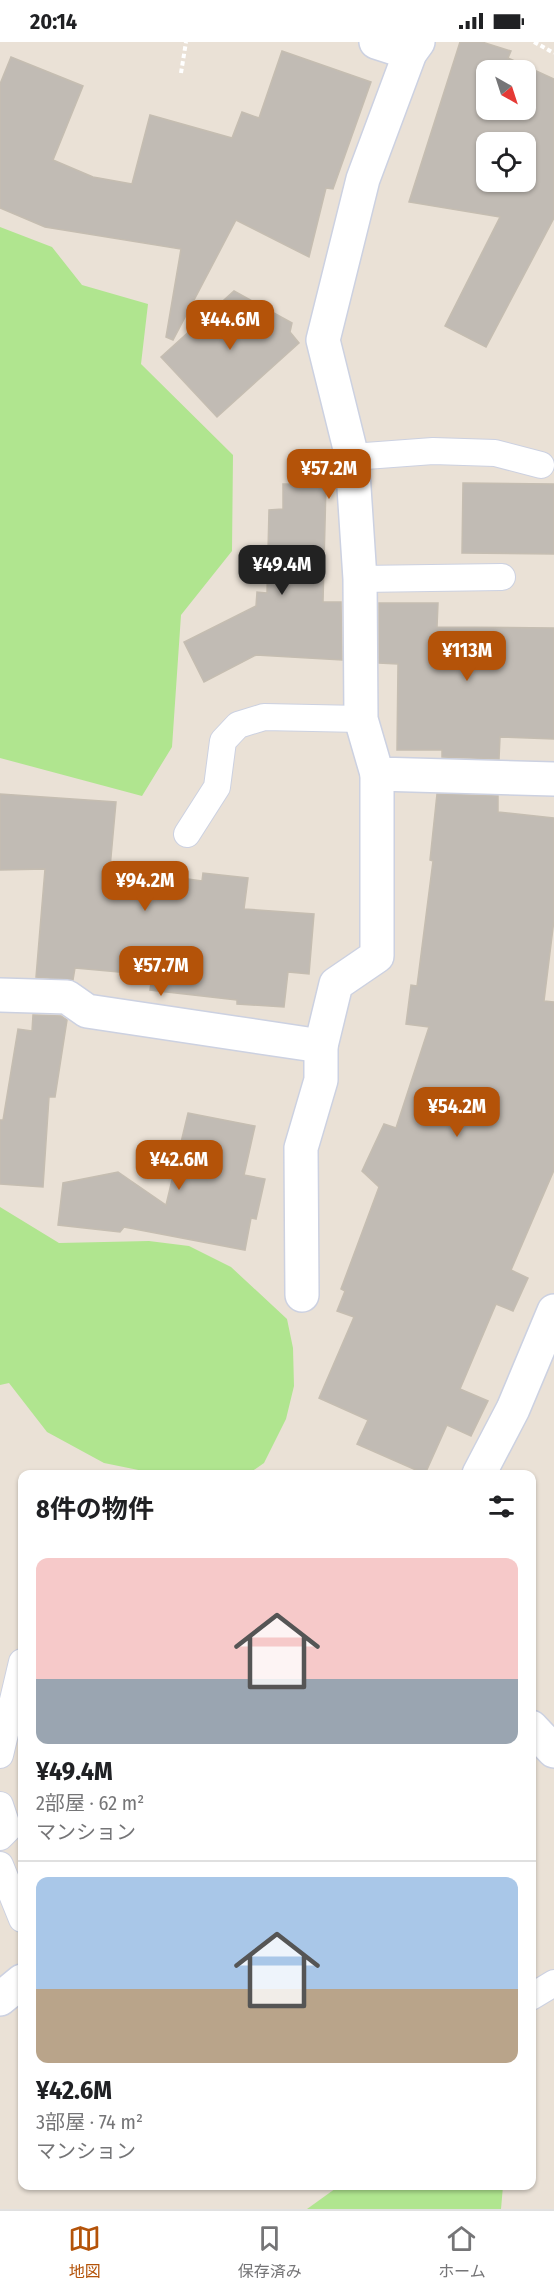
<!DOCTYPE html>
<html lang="ja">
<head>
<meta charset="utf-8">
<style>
	:root { --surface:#fff; --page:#f2f2f2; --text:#202124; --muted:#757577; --line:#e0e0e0; --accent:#b45309 }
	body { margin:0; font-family:"Fira Sans Condensed","Noto Sans JP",sans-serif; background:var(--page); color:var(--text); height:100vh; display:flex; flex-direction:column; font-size:22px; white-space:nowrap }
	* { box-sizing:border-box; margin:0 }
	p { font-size:20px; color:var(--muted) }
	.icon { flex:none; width:33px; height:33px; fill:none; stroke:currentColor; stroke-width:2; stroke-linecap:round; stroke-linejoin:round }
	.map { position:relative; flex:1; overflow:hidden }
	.details { position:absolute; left:18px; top:1428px; width:518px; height:720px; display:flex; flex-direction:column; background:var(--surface); border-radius:12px; box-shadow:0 2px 4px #0004 }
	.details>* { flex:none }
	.needle { width:39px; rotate:141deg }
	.tools { position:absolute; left:476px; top:18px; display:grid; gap:12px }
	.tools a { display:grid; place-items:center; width:60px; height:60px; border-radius:12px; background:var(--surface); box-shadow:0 2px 4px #0004; font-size:30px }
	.price { position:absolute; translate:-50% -51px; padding:0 14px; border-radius:12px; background:var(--accent); color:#fff; font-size:20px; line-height:39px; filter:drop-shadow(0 2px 3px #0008) }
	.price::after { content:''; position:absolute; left:50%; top:36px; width:18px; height:14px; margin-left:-9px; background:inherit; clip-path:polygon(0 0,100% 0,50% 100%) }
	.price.on { background:#222; color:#fff }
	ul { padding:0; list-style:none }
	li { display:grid; align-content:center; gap:12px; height:318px; padding:0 18px }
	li+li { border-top:2px solid var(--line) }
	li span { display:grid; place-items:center; height:186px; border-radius:12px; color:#555 }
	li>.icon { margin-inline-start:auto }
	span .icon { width:108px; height:108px; fill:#fffc; stroke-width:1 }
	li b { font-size:26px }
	h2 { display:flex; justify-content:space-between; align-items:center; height:72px; padding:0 18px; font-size:26px }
	.status { display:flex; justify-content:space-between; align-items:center; height:42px; padding:0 30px; background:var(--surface); direction:ltr }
	.status svg { height:16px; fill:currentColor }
	.tab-bar { display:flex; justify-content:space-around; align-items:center; height:84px; border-top:2px solid var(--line); background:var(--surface); font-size:16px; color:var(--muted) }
	.tab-bar a { display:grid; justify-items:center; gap:3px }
	.tab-bar .on { color:var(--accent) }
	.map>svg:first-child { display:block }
	.green { fill:#b0e58f }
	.building { fill:#c1bbb4; stroke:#c5bdb1; stroke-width:1.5; fill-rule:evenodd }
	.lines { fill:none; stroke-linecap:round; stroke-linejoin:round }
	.lane-casing { stroke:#ccd1e1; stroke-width:28 }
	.street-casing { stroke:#ccd1e1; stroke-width:36 }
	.path { stroke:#fff; stroke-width:4; stroke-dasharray:4.5 3; stroke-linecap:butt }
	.lane { stroke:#fff; stroke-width:26 }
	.street { stroke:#fff; stroke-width:33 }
</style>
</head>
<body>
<div class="status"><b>20:14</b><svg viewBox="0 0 49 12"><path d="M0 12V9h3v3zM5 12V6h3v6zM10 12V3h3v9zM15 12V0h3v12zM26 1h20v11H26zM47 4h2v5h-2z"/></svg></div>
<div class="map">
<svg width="554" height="2167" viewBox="0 0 554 2167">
	<rect width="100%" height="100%" fill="#eae1d6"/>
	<g class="green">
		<polygon points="0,185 52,205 82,243 148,262 141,322 233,413 232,509 181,573 172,705 142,754 0,716"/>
		<polygon points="0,1165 59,1201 149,1199 189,1204 231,1225 287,1277 293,1306 294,1344 286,1377 264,1421 248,1432 158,1432 104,1421 47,1390 9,1341 0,1343"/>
		<polygon points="339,2144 503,2144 501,2167 307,2167"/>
	</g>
	<g class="building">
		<path d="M 460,0 L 482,0 L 511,9 L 508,16 L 554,37 L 554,176 L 486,305 L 445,284 L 500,175 L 409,160 ZM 486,28 L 525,28 L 525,68 L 486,68 ZM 486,100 L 525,100 L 525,140 L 486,140 Z"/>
		<polygon points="282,9 371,40 333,147 326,146 309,215 236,178 173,298 166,295 181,207 45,185 0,166 0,42 11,15 83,44 53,118 93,135 132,142 150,73 232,96 242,70 259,76"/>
		<polygon points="234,249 292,281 290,290 299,301 217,375 161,315"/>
		<polygon points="463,441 554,442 554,512 462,511"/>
		<polygon points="283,442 326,443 323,560 341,560 342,618 256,613 204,640 184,600 256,564 257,550 267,551 269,468 283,467"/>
		<polygon points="379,561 438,561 437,585 554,586 554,697 500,695 499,717 442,715 442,708 397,708 398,622 379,621"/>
		<polygon points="0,752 116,760 110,826 202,839 203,831 248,836 244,867 314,872 309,932 288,930 284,965 237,962 237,958 150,948 152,933 75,926 73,938 36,935 45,827 0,828"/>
		<polygon points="437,752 498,754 498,770 554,776 554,878 544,959 554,960 554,1128 511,1228 528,1236 513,1269 496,1262 460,1347 488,1359 471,1394 447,1383 425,1432 357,1402 368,1378 319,1356 354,1275 337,1269 345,1249 341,1247 379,1145 362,1129 384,1082 396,1086 429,985 406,982 411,943 417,944 433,819 430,818"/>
		<polygon points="33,973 61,974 67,978 55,1055 49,1055 43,1145 0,1142 0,1078 3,1078 18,987 32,989"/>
		<polygon points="188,1071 255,1084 244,1133 265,1137 256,1177 251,1176 245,1208 124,1185 120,1190 58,1183 63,1141 118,1130 166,1163"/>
	</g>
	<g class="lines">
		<g class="lane-casing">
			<g id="lane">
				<polyline points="352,415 433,409 495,411 541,423"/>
				<polyline points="360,537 502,535"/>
				<polyline points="187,792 217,745 223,699 238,683 264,675 361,677"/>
				<polyline points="0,1713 22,1620"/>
				<polyline points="0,1763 8,1787 0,1795"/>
				<polyline points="0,1823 22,1877"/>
				<polyline points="531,1955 554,1941"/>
			</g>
		</g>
		<g class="street-casing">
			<g id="street">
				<polyline points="376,0 410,11"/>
				<polyline points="418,0 410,11 363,137 323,298 352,415 360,537 361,677 377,732 554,737"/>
				<polyline points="0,953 67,955 87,969 321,1004"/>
				<polyline points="302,1253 301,1106 321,1038 321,1004 336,942 377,914 377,732"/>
				<polyline points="479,1432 513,1367 554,1269"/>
				<polyline points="531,1685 554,1709"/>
				<polyline points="0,1957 22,1939"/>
			</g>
		</g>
		<g class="path">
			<polyline points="534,0 554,11"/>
			<polyline points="181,31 186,0"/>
		</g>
		<use href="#lane" class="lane"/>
		<use href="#street" class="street"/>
	</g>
</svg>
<div class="tools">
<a><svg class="needle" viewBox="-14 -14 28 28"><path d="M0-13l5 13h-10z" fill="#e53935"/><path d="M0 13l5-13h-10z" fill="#757577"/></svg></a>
<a><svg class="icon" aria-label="locate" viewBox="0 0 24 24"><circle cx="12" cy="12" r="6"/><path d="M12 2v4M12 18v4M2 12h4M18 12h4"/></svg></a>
</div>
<b class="price" style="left:230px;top:309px">¥44.6M</b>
<b class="price" style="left:329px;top:458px">¥57.2M</b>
<b class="price on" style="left:282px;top:554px">¥49.4M</b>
<b class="price" style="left:467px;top:640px">¥113M</b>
<b class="price" style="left:145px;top:870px">¥94.2M</b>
<b class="price" style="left:161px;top:955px">¥57.7M</b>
<b class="price" style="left:457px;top:1096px">¥54.2M</b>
<b class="price" style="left:179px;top:1149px">¥42.6M</b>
<section class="details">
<h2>8件の物件<svg class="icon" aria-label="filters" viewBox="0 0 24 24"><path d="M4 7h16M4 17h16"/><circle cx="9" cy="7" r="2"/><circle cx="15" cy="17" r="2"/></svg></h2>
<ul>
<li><span style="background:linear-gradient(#f6c9c9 65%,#9aa5b1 0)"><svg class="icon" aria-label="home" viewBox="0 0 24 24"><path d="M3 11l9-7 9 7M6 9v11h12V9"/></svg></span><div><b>¥49.4M</b><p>2部屋 · 62 m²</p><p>マンション</p></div></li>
<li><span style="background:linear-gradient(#a9c7e8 60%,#b9a48a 0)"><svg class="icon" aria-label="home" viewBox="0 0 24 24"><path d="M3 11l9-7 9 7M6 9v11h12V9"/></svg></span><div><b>¥42.6M</b><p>3部屋 · 74 m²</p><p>マンション</p></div></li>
</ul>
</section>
</div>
<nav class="tab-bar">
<a class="on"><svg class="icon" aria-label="map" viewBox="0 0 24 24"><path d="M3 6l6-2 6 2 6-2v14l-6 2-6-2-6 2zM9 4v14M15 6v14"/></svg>地図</a>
<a><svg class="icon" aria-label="saved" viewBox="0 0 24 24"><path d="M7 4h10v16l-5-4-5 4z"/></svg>保存済み</a>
<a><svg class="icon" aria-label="home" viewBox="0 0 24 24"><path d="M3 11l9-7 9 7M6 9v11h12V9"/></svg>ホーム</a>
</nav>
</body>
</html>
